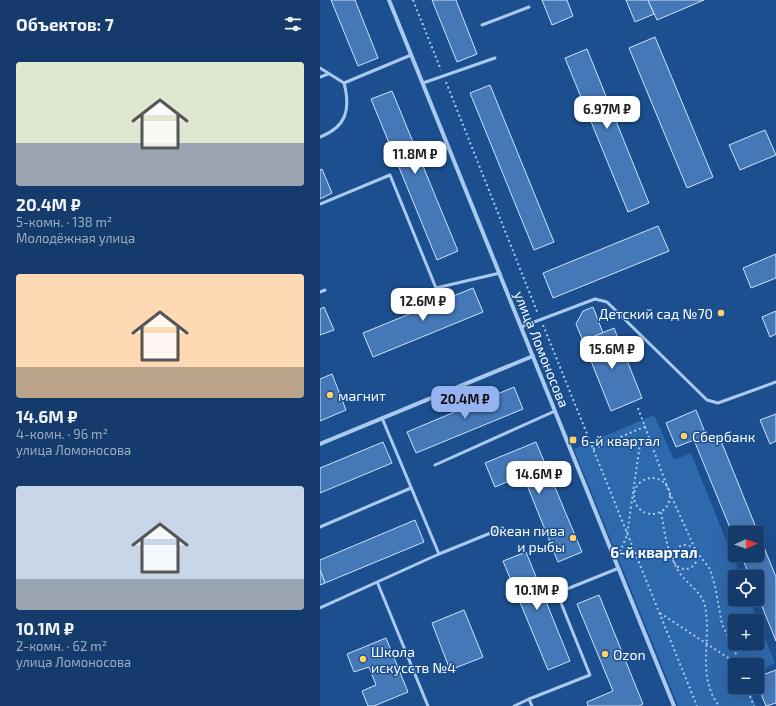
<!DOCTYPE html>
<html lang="ru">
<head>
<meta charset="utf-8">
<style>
	:root { --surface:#143b6b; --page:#1d4271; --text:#f1f3f6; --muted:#9dadc1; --line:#33557e; --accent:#95b2f1 }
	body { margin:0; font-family:"Exo 2",sans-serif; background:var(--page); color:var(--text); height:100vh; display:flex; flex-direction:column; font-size:15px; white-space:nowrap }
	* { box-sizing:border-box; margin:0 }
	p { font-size:13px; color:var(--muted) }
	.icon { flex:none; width:22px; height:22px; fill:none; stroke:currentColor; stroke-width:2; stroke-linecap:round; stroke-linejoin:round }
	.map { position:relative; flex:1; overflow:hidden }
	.drawer { display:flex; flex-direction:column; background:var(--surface); width:320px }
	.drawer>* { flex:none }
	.needle { width:26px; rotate:88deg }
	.tools { position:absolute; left:408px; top:526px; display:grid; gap:8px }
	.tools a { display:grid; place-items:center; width:36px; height:36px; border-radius:4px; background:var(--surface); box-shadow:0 4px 16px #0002,0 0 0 1px var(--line); font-size:20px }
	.price { position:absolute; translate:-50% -34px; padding:0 9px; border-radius:8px; background:#fff; color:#222; font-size:13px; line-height:26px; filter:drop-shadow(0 1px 2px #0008) }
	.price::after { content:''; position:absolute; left:50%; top:24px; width:12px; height:9px; margin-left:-6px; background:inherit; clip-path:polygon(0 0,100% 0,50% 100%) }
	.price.selected { background:var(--accent); color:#111 }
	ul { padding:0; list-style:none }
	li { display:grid; align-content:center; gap:8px; height:212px; padding:0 16px }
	li span { display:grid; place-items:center; height:124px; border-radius:4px; color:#555 }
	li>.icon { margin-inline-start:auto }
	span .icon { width:72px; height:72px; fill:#fffc; stroke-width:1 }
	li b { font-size:17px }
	h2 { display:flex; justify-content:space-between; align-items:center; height:48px; padding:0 16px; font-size:17px }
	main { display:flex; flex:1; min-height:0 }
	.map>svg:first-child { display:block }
	.green { fill:#2e69ad; fill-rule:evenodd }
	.building { fill:#4478b7; stroke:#cfe3fa }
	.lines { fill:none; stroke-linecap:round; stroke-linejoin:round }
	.path { stroke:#a9c9ee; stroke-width:2; stroke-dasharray:2 3; stroke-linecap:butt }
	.service { stroke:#a9c9ee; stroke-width:3 }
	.minor { stroke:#a9c9ee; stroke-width:4 }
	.poi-dot { fill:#ffd166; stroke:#1b4f8f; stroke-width:1.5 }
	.labels { text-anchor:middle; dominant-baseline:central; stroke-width:3; stroke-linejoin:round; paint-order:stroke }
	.poi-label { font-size:14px; fill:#fff; stroke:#1b4f8f; text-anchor:start }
	.street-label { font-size:14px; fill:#fff; stroke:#1b4f8f }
	.neighbourhood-label { font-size:15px; font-weight:bold; fill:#fff; stroke:#1b4f8f }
</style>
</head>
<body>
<main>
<section class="drawer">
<h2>Объектов: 7<svg class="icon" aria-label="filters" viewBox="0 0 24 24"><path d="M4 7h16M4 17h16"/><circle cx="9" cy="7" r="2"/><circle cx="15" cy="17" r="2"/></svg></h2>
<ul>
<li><span style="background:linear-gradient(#dfe7d0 65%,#9aa5b1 0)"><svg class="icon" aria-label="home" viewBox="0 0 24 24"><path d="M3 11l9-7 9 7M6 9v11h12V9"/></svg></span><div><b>20.4M ₽</b><p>5-комн. · 138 m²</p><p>Молодёжная улица</p></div></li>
<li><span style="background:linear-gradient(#ffd9b3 75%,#b9a48a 0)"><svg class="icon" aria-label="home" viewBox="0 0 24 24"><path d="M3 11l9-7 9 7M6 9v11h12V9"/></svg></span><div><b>14.6M ₽</b><p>4-комн. · 96 m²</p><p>улица Ломоносова</p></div></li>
<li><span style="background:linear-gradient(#c9d6e8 75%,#9aa5b1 0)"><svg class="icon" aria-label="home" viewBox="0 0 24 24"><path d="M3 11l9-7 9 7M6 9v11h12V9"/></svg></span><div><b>10.1M ₽</b><p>2-комн. · 62 m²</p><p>улица Ломоносова</p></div></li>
</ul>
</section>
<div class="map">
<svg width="456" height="706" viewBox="0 0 456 706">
	<rect width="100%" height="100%" fill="#1b4f8f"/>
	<path class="green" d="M 334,415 L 354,460 L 371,453 L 421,577 L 415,577 L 415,599 L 429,599 L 455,663 L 437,672 L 437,665 L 415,665 L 415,687 L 428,687 L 436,706 L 358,706 L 254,449 ZM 415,621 L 437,621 L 437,643 L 415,643 Z"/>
	<g class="building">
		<polygon points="11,0 35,0 58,58 38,66"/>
		<polygon points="112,0 136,0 157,54 137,62"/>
		<polygon points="222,0 247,0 253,16 232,25"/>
		<polygon points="306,0 328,0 334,14 315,22"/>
		<polygon points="328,0 384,0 337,20"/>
		<polygon points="335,37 393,177 367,188 309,48"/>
		<polygon points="267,49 329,203 308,212 245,58"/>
		<polygon points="170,85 234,242 214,250 150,93"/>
		<polygon points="72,91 138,251 117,260 51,99"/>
		<polygon points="445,130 456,155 420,170 409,145"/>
		<polygon points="2,169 12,193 0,199 0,170"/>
		<polygon points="338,226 349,251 233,298 223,273"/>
		<polygon points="456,254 456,278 431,288 423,268"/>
		<polygon points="153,288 163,312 53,357 43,333"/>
		<polygon points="4,307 14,330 0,335 0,309"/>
		<polygon points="273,307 283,333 263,341 256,324 263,311"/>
		<polygon points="456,311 456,334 450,337 442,317"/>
		<polygon points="294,328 322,398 291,411 263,341"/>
		<polygon points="12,374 26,410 0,421 0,379"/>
		<polygon points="194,387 203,409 96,453 87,432"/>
		<polygon points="376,410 388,440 399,436 456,577 456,641 437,594 437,577 430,577 421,555 437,555 437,533 415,533 415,540 374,440 356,447 346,423"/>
		<polygon points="456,414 456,441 450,444 440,420"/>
		<polygon points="63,442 72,463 0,493 0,468"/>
		<polygon points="216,442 262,552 238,562 203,475 175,487 165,463"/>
		<polygon points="95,520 104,542 5,583 0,570 0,560"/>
		<polygon points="206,552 250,661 228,670 183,561"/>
		<polygon points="0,570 5,583 0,585"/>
		<polygon points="279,595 323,704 319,706 268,706 267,702 293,691 257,604"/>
		<polygon points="144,610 163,657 130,670 112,623"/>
		<polygon points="66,638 88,692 54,706 48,706 42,691 56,685 49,667 34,672 27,654"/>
		<polygon points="456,670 456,703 446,706 437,684 437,677"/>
	</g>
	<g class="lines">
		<g class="path">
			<polyline points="93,0 121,70"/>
			<polyline points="126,82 218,314"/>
			<polyline points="223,325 377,706"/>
			<polyline points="318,408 348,489 376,551 390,569 395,586 402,624 421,665"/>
			<polyline points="273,449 326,426"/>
			<circle cx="332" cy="496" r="18"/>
			<path d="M 341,512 C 345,535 347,552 359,572 C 367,584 382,592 385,606 C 392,641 376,675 399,706"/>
			<circle cx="365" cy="557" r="12"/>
			<polyline points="300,552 307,535 320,444 330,438"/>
			<polyline points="340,613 419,665"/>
			<polyline points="426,687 434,706"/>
		</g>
		<g class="service">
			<polyline points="162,25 209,7"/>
			<path d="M 0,68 L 24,83 C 31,110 26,127 0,137"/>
			<polyline points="0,77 8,74"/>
			<polyline points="24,83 91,55"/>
			<polyline points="103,83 175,58"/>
			<polyline points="0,204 70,175 116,288 180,273"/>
			<polyline points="0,292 5,290"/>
			<polyline points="201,327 275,299 287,302 387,400 398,403 456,382"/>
			<polyline points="115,465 235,411"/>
			<polyline points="0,527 91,488"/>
			<polyline points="119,554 183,528"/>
			<polyline points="58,584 108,706"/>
			<polyline points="0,608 119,554 62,418"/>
			<polyline points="209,699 270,675 237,593 299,568"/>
			<polyline points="194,706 209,699 212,706"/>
		</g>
		<g class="minor">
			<polyline points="69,0 354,706"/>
			<polyline points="0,444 213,356"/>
		</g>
	</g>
	<g class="poi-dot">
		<circle cx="401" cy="313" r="4"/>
		<circle cx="10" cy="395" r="4"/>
		<circle cx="364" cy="436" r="4"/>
		<rect x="249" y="436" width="8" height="8" rx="2"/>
		<circle cx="253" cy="538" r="4"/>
		<circle cx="285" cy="654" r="4"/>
		<circle cx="43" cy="659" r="4"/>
	</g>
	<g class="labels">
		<g class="poi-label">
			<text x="393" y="313" text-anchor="end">Детский сад №70</text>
			<text x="18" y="395">магнит</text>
			<text x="372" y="436">Сбербанк</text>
			<text x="261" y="440">6-й квартал</text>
			<text x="245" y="530" text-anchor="end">Океан пива<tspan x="245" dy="16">и рыбы</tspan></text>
			<text x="51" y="651">Школа<tspan x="51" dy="16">искусств №4</tspan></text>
			<text x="293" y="654">Ozon</text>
		</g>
		<g class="street-label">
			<text transform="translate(222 349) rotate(68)">улица Ломоносова</text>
		</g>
		<g class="neighbourhood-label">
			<text x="334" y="552">6-й квартал</text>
		</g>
	</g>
</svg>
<div class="tools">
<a><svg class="needle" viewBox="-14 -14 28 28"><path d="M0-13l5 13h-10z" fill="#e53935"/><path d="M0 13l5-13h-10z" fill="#9dadc1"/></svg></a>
<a><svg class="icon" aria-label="locate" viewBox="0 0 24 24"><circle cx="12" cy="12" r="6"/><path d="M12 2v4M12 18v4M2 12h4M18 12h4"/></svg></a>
<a>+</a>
<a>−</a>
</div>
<b class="price" style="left:287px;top:130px">6.97M ₽</b>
<b class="price" style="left:95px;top:175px">11.8M ₽</b>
<b class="price" style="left:103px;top:322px">12.6M ₽</b>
<b class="price" style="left:292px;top:370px">15.6M ₽</b>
<b class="price selected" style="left:145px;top:420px">20.4M ₽</b>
<b class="price" style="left:219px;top:495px">14.6M ₽</b>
<b class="price" style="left:217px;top:611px">10.1M ₽</b>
</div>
</main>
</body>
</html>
